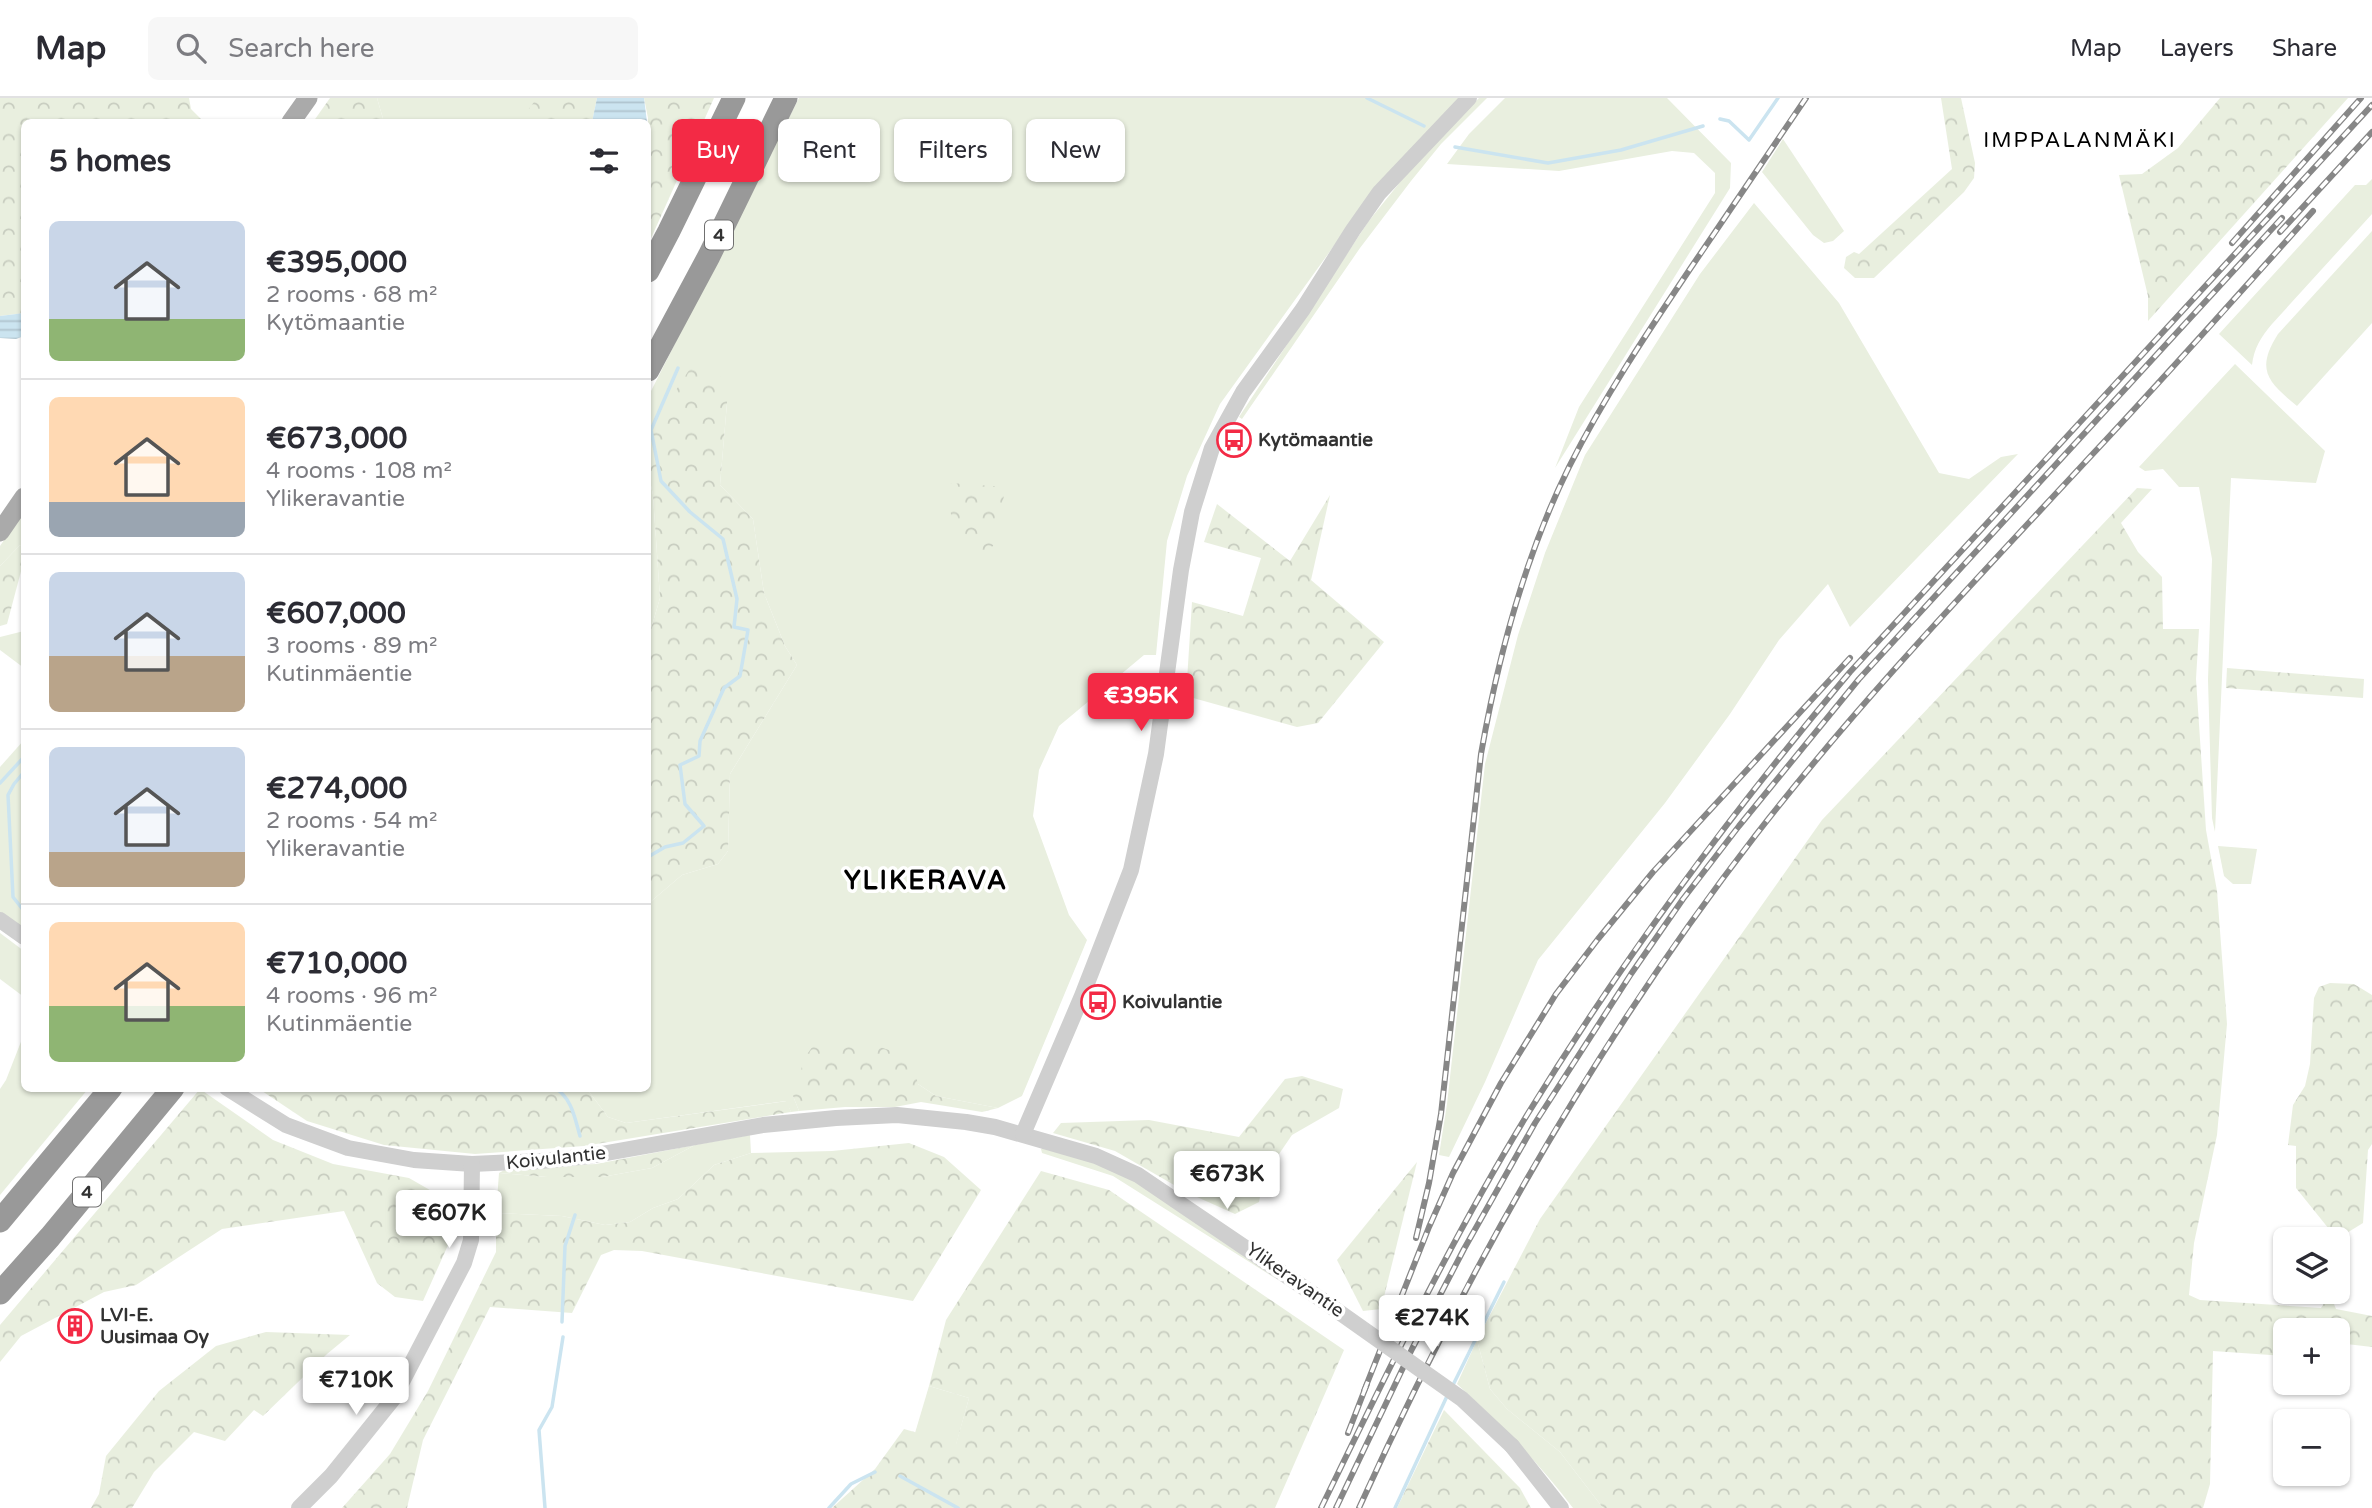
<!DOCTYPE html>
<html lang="en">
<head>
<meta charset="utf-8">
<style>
	:root { --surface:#fff; --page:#f7f7f7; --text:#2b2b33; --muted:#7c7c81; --line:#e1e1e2; --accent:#f32a45 }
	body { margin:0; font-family:"Varela Round",sans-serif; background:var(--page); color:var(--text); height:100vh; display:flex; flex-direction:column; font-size:26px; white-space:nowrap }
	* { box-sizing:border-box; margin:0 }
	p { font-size:23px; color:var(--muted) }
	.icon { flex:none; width:38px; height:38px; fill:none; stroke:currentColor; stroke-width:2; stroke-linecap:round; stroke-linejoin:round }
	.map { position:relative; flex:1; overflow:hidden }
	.sheet { position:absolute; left:21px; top:21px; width:630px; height:973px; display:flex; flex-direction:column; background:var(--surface); border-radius:10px; box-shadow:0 2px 5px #0004 }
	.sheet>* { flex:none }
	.guide { position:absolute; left:672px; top:21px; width:665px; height:63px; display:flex; gap:14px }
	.tools { position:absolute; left:2273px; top:1129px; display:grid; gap:14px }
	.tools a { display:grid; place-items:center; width:77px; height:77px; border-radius:10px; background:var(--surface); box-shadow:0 2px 5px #0004; font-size:35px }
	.price { position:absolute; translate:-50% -60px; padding:0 16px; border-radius:7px; background:#fff; color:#222; font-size:23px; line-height:46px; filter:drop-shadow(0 2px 4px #0008) }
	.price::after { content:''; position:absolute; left:50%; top:42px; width:21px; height:16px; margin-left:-10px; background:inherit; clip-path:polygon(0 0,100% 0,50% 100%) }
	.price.current { background:var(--accent); color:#fff }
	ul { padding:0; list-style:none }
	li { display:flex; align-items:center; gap:21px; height:175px; padding:0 28px }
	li+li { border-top:2px solid var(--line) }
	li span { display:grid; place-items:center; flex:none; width:196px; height:140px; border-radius:10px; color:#555 }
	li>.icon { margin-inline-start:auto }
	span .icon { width:84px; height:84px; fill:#fffc; stroke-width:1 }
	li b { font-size:30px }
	h2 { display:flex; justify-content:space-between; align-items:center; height:84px; padding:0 28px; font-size:30px }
	.tag { padding:0 24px; border-radius:10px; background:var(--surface); box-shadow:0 2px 5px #0004; font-size:24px; line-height:63px }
	.tag.current { background:var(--accent); color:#fff }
	header { display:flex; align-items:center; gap:42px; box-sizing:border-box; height:98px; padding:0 35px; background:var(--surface); border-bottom:2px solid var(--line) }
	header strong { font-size:33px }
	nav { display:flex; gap:38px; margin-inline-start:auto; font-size:24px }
	.search { width:490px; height:63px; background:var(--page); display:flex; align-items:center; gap:18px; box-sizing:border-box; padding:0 24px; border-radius:10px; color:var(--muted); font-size:26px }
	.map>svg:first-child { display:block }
	.grass { fill:#e9efdf }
	.forest { fill:url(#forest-crowns) }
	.water { fill:url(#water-rules) }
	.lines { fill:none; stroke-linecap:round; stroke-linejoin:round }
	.stream { stroke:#cbe4f0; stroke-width:3.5 }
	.minor { stroke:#cfcfcf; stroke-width:16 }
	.major { stroke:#aaa; stroke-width:19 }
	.highway { stroke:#999; stroke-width:23 }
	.rail-casing { stroke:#878787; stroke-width:6 }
	.rail { stroke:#fff; stroke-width:3.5; stroke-dasharray:10; stroke-linecap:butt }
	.minor-bridge { stroke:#cfcfcf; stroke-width:16 }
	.labels { text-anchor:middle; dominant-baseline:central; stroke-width:7; stroke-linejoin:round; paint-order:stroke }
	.shield { fill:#fff; stroke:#707070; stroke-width:2 }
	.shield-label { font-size:18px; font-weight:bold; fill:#323232 }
	.poi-label { font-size:19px; font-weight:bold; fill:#323232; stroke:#fff; text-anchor:start }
	.street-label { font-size:19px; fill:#323232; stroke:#fff }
	.neighbourhood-label { font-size:21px; letter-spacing:2px; fill:#000; stroke:#fff }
	.district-label { font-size:26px; font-weight:bold; letter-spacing:2px; fill:#000; stroke:#fff }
</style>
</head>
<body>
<header>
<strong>Map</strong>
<div class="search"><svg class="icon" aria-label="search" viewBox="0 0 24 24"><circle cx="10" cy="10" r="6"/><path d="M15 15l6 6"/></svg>Search here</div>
<nav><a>Map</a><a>Layers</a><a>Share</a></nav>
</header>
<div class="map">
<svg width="2372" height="1410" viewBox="0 0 2372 1410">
	<defs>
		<pattern id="forest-crowns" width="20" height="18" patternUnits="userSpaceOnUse" patternTransform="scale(1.75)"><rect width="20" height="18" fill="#e9efdf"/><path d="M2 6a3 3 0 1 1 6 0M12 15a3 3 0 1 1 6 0" fill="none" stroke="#c8cdc0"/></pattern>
		<pattern id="water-rules" width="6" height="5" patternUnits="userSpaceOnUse" patternTransform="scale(1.75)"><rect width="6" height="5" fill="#cbe4f0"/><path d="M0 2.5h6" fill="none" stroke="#afc4ce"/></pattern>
	</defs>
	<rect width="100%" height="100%" fill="#fff"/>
	<g class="grass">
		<polygon points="377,0 539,0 520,24 384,24"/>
		<polygon points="799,0 1461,0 1377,88 1220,306 1187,378 1167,443 1156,557 1144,557 1059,628 1039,672 1033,718 1069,817 1087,842 1022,998 998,1010 936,998 918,986 793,998 799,1013 791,1014 786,1003 626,1025 608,1019 587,991 648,990 648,806 682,777 718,766 728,753 730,676 797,567 785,548 764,495 753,421 720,387 727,305 651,332 648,335 648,299"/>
		<polygon points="1479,0 1487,0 1441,46 1411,83 1360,150 1242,321 1239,319 1368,124 1417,63"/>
		<polygon points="1505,0 1667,0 1731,65 1730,90 1555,370 1579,309 1715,95 1715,75 1694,55 1672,53 1559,73 1447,66 1469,36"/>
		<polygon points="1783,41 1844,133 1833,143 1824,145 1813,137 1762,74"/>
		<path d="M 2372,81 L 2372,116 L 2272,226 C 2261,239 2254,250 2252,267 L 2219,236 L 2355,87 L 2366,87 Z"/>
		<polygon points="1754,105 1839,205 1939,375 1969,381 2001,359 2018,356 1850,529 1828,486 1779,542 1730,616 1665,705 1538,862 1485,984 1449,1059 1439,1057 1447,1006 1485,666 1518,537 1545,455 1585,357 1700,176"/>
		<path d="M 2372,133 L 2372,225 L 2297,308 C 2268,284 2255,272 2278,236 Z"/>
		<polygon points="2235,266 2325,353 2316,385 2231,380 2215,734 2212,720 2208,582 2212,461 2199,389 2179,389 2163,371 2145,373 2139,369"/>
		<polygon points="648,374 653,397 660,500 648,541"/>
		<polygon points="24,413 24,448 20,447 0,468 0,448"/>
		<polygon points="24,533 24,570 0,552 0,539"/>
		<polygon points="24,642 24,833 0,816 0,669"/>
		<polygon points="2218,748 2257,751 2251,786 2233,786 2224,778"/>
		<polygon points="0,835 24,853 24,899 0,881"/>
		<polygon points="24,936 24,990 88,991 0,1097 0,991 6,982"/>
		<polygon points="750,1037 751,1055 714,1067 678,1101 653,1110 630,1124 605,1127 562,1118 496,1115 499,1075 547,1079 602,1079 652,1070 695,1047"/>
		<polygon points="1045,1048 1130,1077 1278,1182 1113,1078 1042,1055 1041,1051"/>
		<path d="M 1477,1242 L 1490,1291 L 1507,1311 L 1560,1354 L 1603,1410 L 1573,1410 C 1538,1364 1500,1325 1457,1286 Z"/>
		<polygon points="929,1288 969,1300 956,1347 915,1335"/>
	</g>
	<g class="forest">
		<polygon points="0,0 189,0 191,11 204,24 24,24 24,215 0,218"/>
		<polygon points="330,0 377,0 384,24 313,24"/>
		<polygon points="537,0 597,0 592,24 519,24"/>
		<polygon points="644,0 714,0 648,147 648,20"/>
		<polygon points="1941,0 1961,0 1975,65 1974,80 1964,94 1874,180 1855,180 1844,170 1846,159 1854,154 1859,156 1952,71"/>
		<polygon points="2220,0 2348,0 2148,223 2148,198 2119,77 2142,76 2178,50"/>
		<polygon points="693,266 727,282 727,305 720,387 753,421 764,495 785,548 797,567 730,676 728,753 718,766 682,777 648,806 648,541 660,500 653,397 648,374 648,335"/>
		<path d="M 951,385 L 1006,389 L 993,448 L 977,458 C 950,429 949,425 951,385 Z"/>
		<polygon points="2137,390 2152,391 2121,425 2138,454 2162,479 2163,531 2199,531 2196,581 2206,732 2217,793 2227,926 2217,1037 2194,1145 2189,1197 2200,1202 2321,1210 2330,1196 2336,1211 2372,1218 2372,1249 2338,1245 2338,1232 2286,1232 2285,1258 2213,1253 2210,1386 2203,1410 1603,1410 1560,1354 1507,1311 1490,1291 1477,1242 1540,1121 1822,722"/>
		<polygon points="1330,397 1311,482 1384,544 1318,625 1297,629 1186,598 1192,504 1243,518 1261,460 1204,444 1217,406 1290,463"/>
		<polygon points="20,447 24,448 24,462 7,526 0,528 0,468"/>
		<polygon points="2227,570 2364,581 2363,600 2226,590"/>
		<polygon points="2330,885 2354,886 2372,897 2372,1046 2368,1052 2363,1125 2337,1141 2296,1090 2296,1048 2288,1047 2293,1007 2305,988 2310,966 2314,900 2319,889"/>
		<polygon points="855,940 911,960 918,986 936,998 998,1010 982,1014 921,1004 895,1009 845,1009 799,1013 793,998 805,959 813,948"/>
		<polygon points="1302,978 1343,991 1339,1010 1292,1037 1264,1078 1259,1104 1235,1116 1188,1095 1115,1053 1053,1035 1061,1025 1149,1022 1239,1039 1285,981"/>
		<polygon points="200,991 273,1042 333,1066 409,1080 449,1103 453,1136 423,1203 395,1199 377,1185 344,1113 222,1131 136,1187 104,1194 21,1238 0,1264 0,1227"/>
		<polygon points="259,991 587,991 608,1019 626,1025 787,1003 791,1014 584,1048 475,1056 384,1047 307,1023"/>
		<polygon points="909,1045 944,1059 981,1092 913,1203 642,1153 614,1152 601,1157 572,1215 490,1209 423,1342 407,1410 342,1410 390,1356 428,1293 496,1154 496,1115 562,1118 605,1127 630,1124 653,1110 678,1101 714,1067 751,1055 832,1053"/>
		<polygon points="695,1047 652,1070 602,1079 547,1079 499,1075 506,1071 596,1066"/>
		<polygon points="1417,1064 1381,1211 1363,1213 1337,1162"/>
		<polygon points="1041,1073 1109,1092 1344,1252 1275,1410 832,1410 875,1371 904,1331 956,1346 969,1300 929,1288 946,1222"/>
		<polygon points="266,1234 350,1237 327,1256 263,1318 254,1312 225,1343 194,1334 154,1374 132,1410 91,1410 99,1396 106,1358 159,1293 216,1248"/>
		<polygon points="1444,1312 1520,1390 1531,1410 1397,1410"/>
	</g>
	<g class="water">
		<polygon points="597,0 644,0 647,24 592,24"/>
		<polygon points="24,215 24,238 16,241 0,240 0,218"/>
	</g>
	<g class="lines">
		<g class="stream">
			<polyline points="1367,0 1424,28"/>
			<polyline points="1720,21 1729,23 1749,42 1778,0"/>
			<polyline points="1455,49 1548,65 1621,52 1703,28"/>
			<polyline points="24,674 14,686 8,697 13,799 24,813"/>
			<polyline points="0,685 24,659"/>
			<polyline points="648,759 665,749 683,745 704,728 685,706 680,667 699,658 700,643 724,590 740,578 748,532 734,529 737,501 723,441 690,414 661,383 651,332 678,270"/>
			<path d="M 555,990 C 572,1000 575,1021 580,1038"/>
			<polyline points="562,1224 565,1148 575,1117"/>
			<polyline points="1452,1289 1504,1184"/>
			<polyline points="900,1378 958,1410"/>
			<polyline points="545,1410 539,1332 552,1309 563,1239"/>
			<polyline points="829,1410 851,1386 875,1374"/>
			<polyline points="1395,1410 1448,1296"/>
		</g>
		<g class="minor">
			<polyline points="0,822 24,839"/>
			<polyline points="227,990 286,1027 348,1050 414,1062 472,1066 541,1063 590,1058 763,1027 836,1020 897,1017 966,1024 995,1029 1096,1058 1138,1077 1322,1202"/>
			<polyline points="1023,1036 1082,898 1131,772 1156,656 1181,472 1192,414 1212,350 1243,294 1303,211 1353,132 1379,95 1469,0"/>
			<polyline points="1512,1348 1561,1410"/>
			<polyline points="299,1410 331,1378 393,1301 464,1165 471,1142 472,1066"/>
		</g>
		<g class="major">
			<polyline points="291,24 308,0"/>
			<polyline points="0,434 24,399"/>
		</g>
		<g class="highway">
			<polyline points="648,173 669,133 734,0"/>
			<polyline points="648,272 709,158 786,0"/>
			<polyline points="0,1123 111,990"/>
			<polyline points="0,1195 50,1139 173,990"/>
		</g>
		<g class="rail-casing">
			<g id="rail">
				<polyline points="2280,134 2372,34"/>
				<polyline points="2232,145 2361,0"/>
				<path d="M 1416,1140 L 1429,1085 L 1441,1016 L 1481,656 C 1498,559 1525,458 1569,369 C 1604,299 1647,235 1690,171 C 1729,114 1767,57 1806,0"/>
				<polyline points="1364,1293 1429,1129 1453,1075 1501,985 1556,896 1598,841 1653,774 1850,560"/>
				<polyline points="1348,1335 1367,1286"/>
				<path d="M 1321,1410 C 1386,1277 1450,1143 1527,1017 C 1624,859 1730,716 1850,574 L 2372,7"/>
				<polyline points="1336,1410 1412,1251 1464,1151 1535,1025 1631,876 1683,801 1739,728 1859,581 2282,120"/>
				<path d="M 1359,1410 C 1467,1172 1595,945 1755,738 C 1858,605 1974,484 2089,360 C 2165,279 2239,196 2313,113"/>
			</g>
		</g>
		<use href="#rail" class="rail"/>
		<polyline class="minor-bridge" points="1322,1202 1462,1301 1512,1348"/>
	</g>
	<defs>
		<g id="bus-ring" transform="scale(1.75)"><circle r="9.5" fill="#fff" stroke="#f32a45" stroke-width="1.5"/><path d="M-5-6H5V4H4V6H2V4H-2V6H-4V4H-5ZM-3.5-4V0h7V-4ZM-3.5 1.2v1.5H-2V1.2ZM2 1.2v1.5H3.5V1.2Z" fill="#f32a45"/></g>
		<g id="building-ring" transform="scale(1.75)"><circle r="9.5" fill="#fff" stroke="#f32a45" stroke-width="1.5"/><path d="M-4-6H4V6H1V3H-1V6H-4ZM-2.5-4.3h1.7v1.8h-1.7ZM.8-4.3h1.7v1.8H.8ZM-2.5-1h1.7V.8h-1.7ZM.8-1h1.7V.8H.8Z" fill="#f32a45"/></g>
	</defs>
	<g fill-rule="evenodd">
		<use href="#bus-ring" x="1234" y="342"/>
		<use href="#bus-ring" x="1098" y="904"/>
		<use href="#building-ring" x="75" y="1228"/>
	</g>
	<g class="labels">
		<g class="shield">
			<rect x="705" y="122.5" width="28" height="29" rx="5"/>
			<rect x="73" y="1079.5" width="28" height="29" rx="5"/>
		</g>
		<g class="shield-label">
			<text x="719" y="137">4</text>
			<text x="87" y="1094">4</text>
		</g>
		<g class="poi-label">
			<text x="1258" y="342">Kytömaantie</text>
			<text x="1122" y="904">Koivulantie</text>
			<text x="100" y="1217">LVI-E.<tspan x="100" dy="22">Uusimaa Oy</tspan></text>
		</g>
		<g class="street-label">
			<text transform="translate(556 1060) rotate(-6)">Koivulantie</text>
			<text transform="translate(1295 1182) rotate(35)">Ylikeravantie</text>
		</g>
		<g class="neighbourhood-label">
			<text x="2080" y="42">IMPPALANMÄKI</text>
		</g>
		<g class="district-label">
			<text x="926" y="782">YLIKERAVA</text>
		</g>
	</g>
</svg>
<div class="tools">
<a><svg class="icon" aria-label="layers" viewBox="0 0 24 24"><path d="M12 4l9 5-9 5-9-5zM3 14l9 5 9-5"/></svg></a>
<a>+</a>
<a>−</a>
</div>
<b class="price current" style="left:1141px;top:635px">€395K</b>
<b class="price" style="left:1227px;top:1113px">€673K</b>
<b class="price" style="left:449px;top:1152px">€607K</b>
<b class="price" style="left:1432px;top:1257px">€274K</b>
<b class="price" style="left:356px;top:1319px">€710K</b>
<div class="guide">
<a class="tag current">Buy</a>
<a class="tag">Rent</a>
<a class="tag">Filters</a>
<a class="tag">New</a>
</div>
<section class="sheet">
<h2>5 homes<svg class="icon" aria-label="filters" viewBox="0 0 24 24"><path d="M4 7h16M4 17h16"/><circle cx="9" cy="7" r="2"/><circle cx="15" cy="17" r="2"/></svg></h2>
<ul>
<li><span style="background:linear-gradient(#c9d6e8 70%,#8fb573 0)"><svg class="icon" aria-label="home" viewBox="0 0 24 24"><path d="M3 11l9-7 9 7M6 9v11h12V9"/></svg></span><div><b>€395,000</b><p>2 rooms · 68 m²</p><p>Kytömaantie</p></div></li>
<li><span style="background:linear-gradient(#ffd9b3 75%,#9aa5b1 0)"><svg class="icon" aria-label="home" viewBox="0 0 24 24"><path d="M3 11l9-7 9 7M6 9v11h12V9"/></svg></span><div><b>€673,000</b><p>4 rooms · 108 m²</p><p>Ylikeravantie</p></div></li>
<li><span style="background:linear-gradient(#c9d6e8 60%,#b9a48a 0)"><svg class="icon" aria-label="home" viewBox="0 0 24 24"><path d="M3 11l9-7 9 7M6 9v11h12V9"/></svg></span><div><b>€607,000</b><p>3 rooms · 89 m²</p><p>Kutinmäentie</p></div></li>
<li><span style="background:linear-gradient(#c9d6e8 75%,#b9a48a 0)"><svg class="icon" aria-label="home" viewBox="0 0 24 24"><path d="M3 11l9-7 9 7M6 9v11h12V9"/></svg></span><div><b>€274,000</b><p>2 rooms · 54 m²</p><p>Ylikeravantie</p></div></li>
<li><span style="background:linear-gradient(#ffd9b3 60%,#8fb573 0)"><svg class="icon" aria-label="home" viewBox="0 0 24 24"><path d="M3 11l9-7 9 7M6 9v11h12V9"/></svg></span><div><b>€710,000</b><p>4 rooms · 96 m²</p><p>Kutinmäentie</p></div></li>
</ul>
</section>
</div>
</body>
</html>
